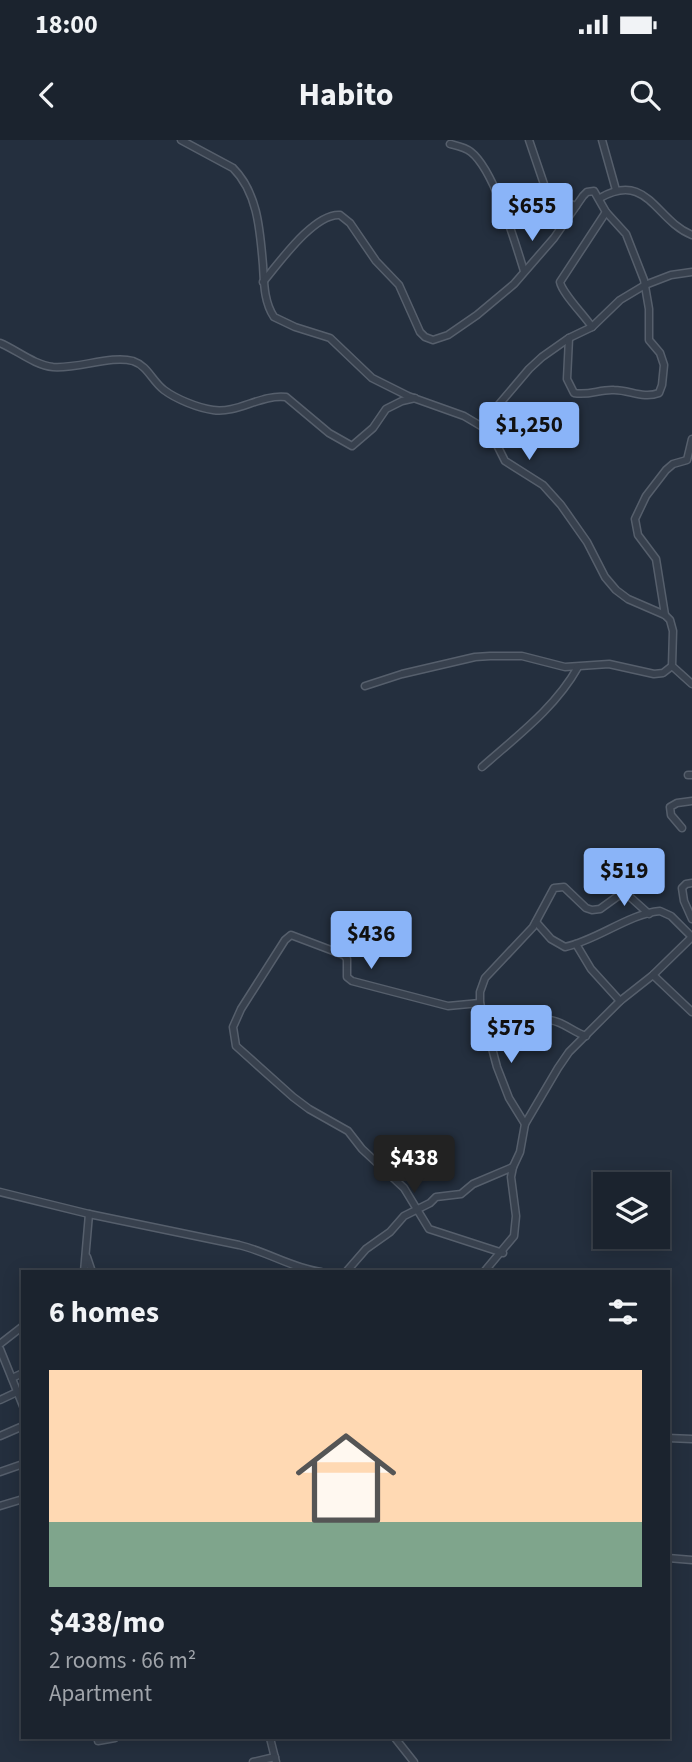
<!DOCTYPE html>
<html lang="en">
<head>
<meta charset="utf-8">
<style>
	:root { --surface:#1b232e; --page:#282f3a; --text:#f1f3f6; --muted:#a0a4aa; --line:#39404a; --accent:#8ab4f8 }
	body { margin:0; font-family:"Source Sans 3",sans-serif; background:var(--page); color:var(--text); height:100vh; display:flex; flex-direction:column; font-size:26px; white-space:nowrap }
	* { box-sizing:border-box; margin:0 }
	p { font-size:23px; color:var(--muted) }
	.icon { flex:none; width:38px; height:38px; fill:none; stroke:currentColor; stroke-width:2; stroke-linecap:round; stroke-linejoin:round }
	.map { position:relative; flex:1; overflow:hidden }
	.panel { position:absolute; left:21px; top:1130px; width:649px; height:469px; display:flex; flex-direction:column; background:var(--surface); border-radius:0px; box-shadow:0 4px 18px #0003,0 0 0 2px var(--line) }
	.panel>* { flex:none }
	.tools { position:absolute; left:593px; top:1032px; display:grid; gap:14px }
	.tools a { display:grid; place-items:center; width:77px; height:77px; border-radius:0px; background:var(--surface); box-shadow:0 4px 18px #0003,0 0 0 2px var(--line); font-size:35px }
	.price { position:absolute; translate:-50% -60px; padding:0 16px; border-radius:7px; background:var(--accent); color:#111; font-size:23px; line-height:46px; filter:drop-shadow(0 2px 4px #0008) }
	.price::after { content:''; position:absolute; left:50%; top:42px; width:21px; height:16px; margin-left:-10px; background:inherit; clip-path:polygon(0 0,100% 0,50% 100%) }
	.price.current { background:#222; color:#fff }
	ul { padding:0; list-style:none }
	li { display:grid; align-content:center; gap:14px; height:371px; padding:0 28px }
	li span { display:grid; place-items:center; height:217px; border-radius:0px; color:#555 }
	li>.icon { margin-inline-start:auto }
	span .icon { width:126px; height:126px; fill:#fffc; stroke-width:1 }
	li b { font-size:30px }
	h2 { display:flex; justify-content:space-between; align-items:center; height:84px; padding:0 28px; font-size:30px }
	.status { display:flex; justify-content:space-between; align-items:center; height:49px; padding:0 35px; background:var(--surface); direction:ltr }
	.status svg { height:19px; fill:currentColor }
	header { display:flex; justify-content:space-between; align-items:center; height:91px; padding:0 28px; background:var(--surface); font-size:32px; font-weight:700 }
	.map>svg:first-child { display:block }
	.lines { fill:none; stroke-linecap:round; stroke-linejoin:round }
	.minor-casing { stroke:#565f6c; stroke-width:9 }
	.minor { stroke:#38414e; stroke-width:6 }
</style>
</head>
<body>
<div class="status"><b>18:00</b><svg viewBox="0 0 49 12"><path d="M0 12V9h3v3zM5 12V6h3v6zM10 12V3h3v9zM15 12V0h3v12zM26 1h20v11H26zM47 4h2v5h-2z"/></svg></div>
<header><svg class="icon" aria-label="back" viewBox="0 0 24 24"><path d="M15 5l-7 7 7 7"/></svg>Habito<svg class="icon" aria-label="search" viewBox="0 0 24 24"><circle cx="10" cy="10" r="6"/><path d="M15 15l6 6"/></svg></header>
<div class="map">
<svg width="692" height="1622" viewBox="0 0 692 1622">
	<rect width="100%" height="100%" fill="#242f3e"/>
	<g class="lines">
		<g class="minor-casing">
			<g id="minor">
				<path d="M 181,0 L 233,28 C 258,53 260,91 263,125 C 264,143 264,162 274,177 L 295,187 L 330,198 L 372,238 L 408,256 L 464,276 L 491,292"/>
				<polyline points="529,0 548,56 576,66"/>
				<polyline points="602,0 616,50"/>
				<path d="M 450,4 C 458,6 465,7 471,12 C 494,30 515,102 524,131"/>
				<path d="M 600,58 C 648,31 655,80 692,95"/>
				<polyline points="692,132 671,135 645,145 620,160 592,187 569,198 542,217 529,229 496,268 490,281 493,297 505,321 543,345 561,365 587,402 605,437 616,450 628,459 665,475 670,480 673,491 672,526 692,544"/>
				<path d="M 263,142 C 279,123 314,73 340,75 L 350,83 L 376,121 L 399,145 L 420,192 L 425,197 L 433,200 L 448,195 L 477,175 L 514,144 L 554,98 L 583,56 L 587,52 L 594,51 L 606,72 L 626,94 L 644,140 L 649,169 L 649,200 L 660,213 L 664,225 L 662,245 L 659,253 C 643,259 630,250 614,250 C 600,249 589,256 574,253 L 567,239 L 569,198"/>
				<path d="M 592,187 C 584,175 562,153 560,142 L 606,72"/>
				<path d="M 0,203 C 17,210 34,225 53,227 C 78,229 111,215 133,221 C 148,226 152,241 164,250 C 176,259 198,268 213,270 C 237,274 261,254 286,257 L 329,293 L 352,306 L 373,288 L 386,269 L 402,261 L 415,258"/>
				<polyline points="665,475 656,419 638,395 635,379 646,356 666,330 673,324 687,320 692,299"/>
				<polyline points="365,546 402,534 475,517 490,516 522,516 565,527 609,524 654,534 663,533 672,526"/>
				<path d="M 482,627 C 517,596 555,568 578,527"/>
				<polyline points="688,635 692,635"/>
				<polyline points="682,688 671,675 670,667 677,663 692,661"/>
				<polyline points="692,743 686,744 682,748 684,761 692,779"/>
				<polyline points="576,804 591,829 620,861"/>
				<polyline points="653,835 692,872"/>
				<polyline points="480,863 448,866 352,841 347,837 347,819 344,815 291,795 285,800 241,869 233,887 236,906 293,957 309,969 348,991 362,1009 404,1048 429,1089 503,1113"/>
				<path d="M 483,873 C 504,884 527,877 550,880 C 564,882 573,892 586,896"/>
				<polyline points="525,984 509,958 497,927 480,863 480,852 485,838 533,787 554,748 564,747 586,768 592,770 600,769 618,756 629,756 649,774"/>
				<path d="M 0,1052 L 89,1074 L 239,1105 C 268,1112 292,1128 321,1132"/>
				<polyline points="87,1117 92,1132"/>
				<polyline points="84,1132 89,1074"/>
				<polyline points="346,1132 366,1109 390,1092 404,1076 430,1063 436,1057 461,1054 473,1044 513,1027"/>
				<path d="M 484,1132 L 514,1096 L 516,1076 L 511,1037 L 513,1027 L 520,1012 L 525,984 L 558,928 L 569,912 L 620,861 L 653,835 L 692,797 L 671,776 L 660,771 C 628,774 598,800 565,807 L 551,799 L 536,782"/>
				<polyline points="0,1204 23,1186"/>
				<polyline points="0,1209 23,1266"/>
				<polyline points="12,1238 23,1233"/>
				<polyline points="0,1260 17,1252"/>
				<polyline points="0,1296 23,1286"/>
				<polyline points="668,1298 692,1299"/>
				<polyline points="0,1332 23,1324"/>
				<polyline points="0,1366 23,1359"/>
				<polyline points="668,1418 692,1420"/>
				<polyline points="270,1598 276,1622"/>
				<polyline points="395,1598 414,1622"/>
				<polyline points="98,1601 115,1598"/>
				<polyline points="253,1622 275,1617"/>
			</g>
		</g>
		<use href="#minor" class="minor"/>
	</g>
</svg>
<div class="tools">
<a><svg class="icon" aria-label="layers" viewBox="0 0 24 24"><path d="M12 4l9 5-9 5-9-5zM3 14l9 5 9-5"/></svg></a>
</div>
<b class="price" style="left:532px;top:103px">$655</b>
<b class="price" style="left:529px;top:322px">$1,250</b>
<b class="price" style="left:624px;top:768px">$519</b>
<b class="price" style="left:371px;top:831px">$436</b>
<b class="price" style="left:511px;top:925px">$575</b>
<b class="price current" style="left:414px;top:1055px">$438</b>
<section class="panel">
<h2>6 homes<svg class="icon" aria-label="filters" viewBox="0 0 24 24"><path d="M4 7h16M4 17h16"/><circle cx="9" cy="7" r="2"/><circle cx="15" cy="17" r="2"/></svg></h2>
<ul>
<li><span style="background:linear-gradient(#ffd9b3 70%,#7fa58c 0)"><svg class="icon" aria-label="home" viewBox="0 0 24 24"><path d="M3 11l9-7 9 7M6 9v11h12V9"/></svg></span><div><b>$438/mo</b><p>2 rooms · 66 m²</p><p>Apartment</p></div></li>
</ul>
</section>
</div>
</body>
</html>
